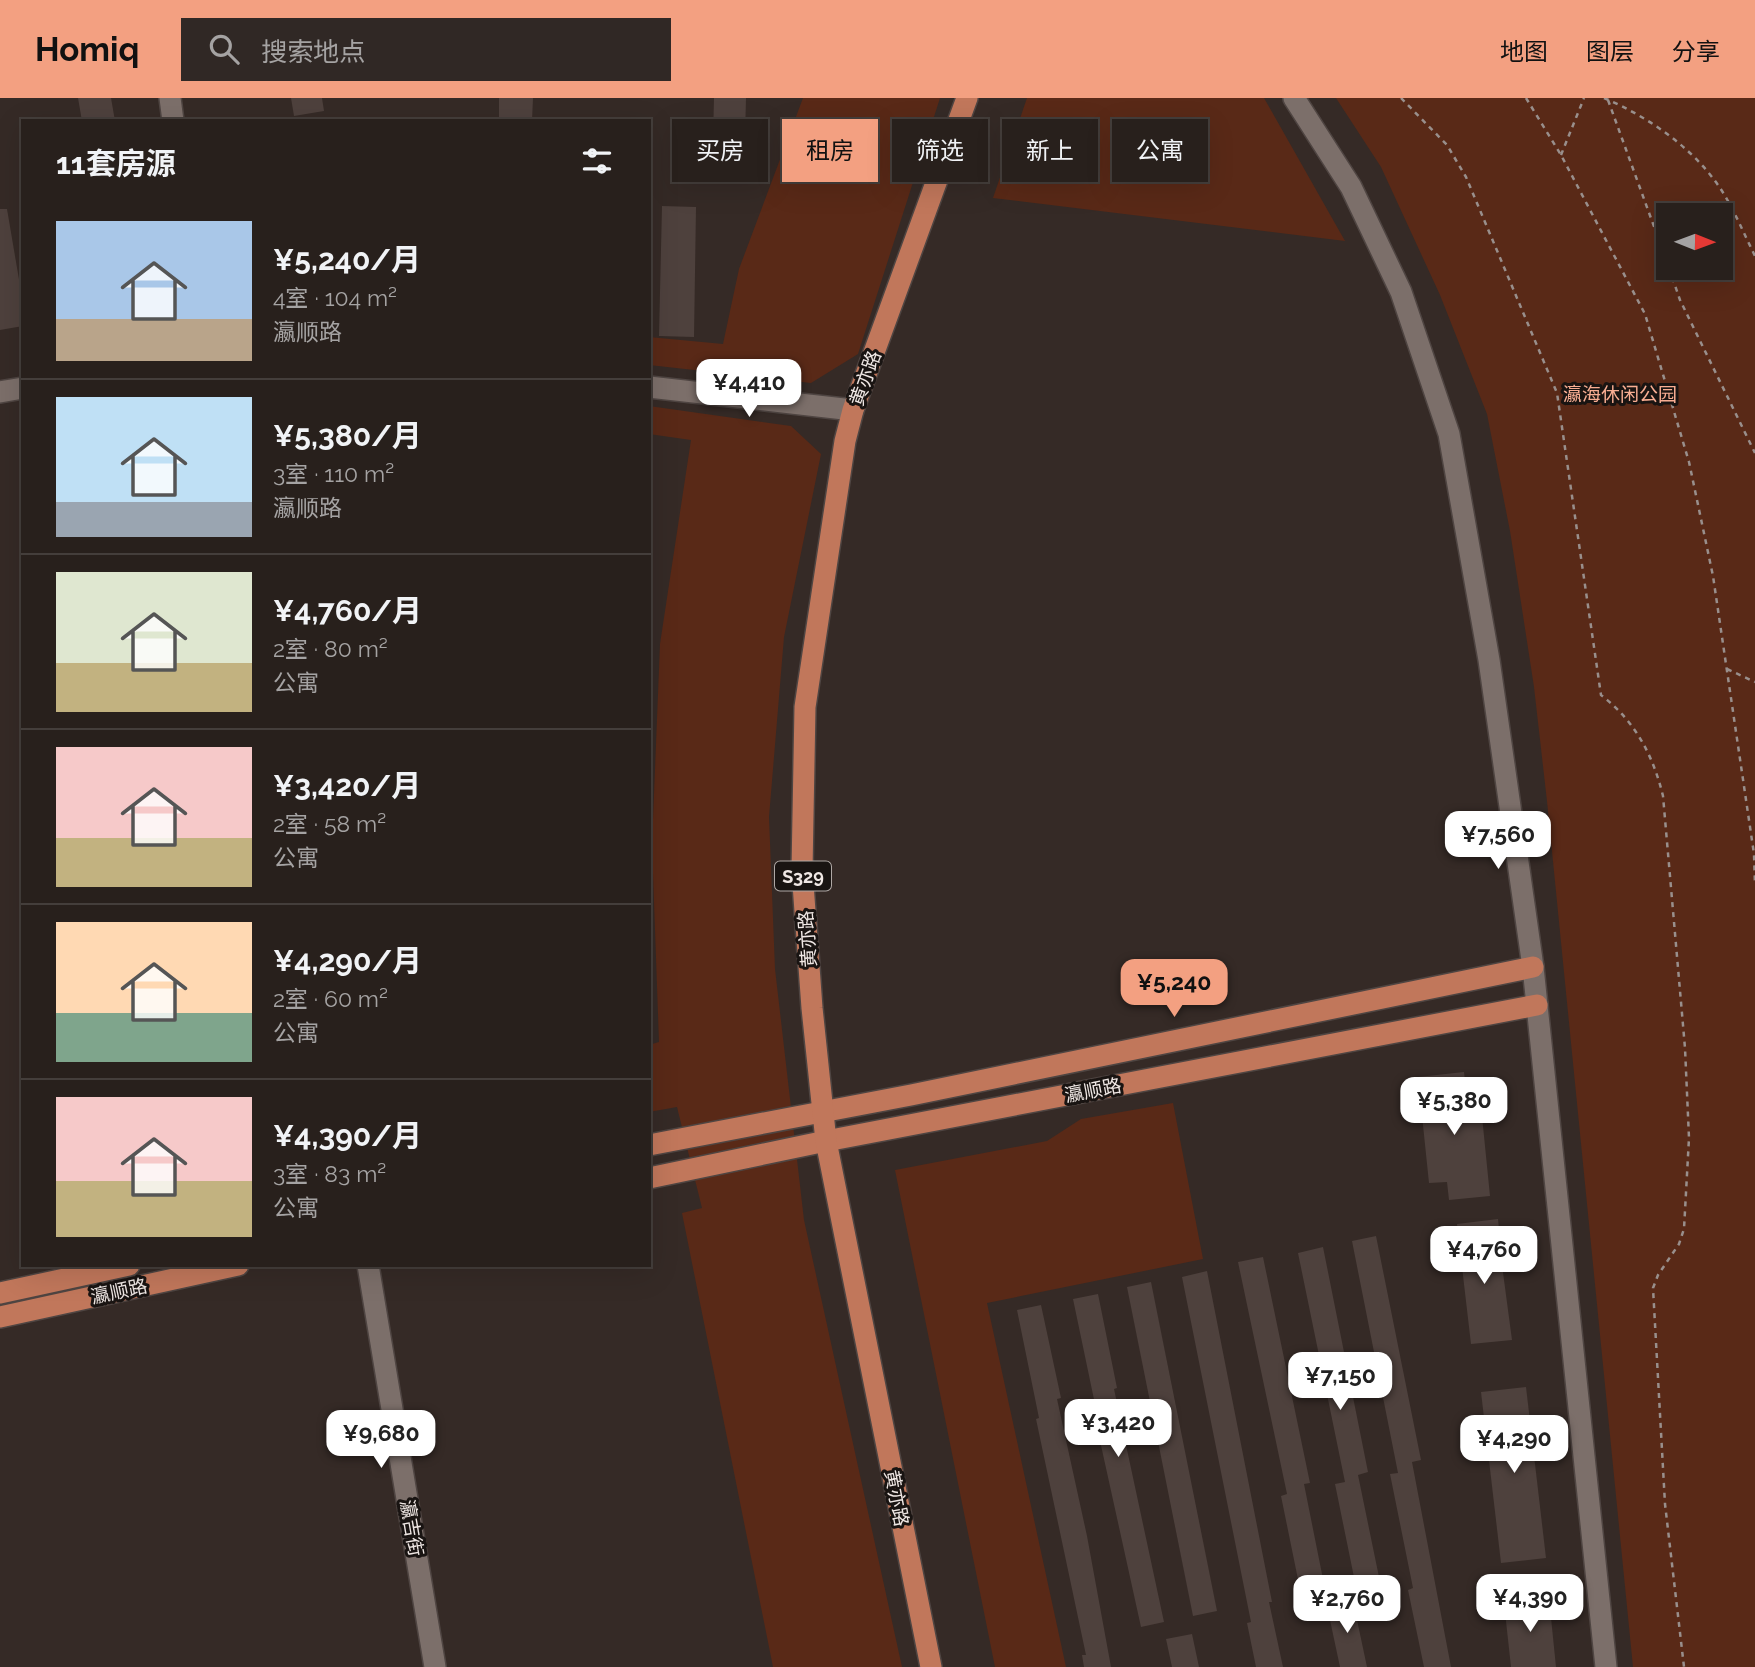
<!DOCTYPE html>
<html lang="zh">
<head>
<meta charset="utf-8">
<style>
	:root { --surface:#28201c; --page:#302825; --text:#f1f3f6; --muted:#a5a3a3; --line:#443e3b; --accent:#f3a081 }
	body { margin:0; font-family:Raleway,"Noto Sans SC",sans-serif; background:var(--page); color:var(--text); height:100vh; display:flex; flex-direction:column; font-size:26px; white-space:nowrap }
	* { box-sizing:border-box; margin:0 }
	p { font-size:23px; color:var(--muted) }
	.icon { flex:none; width:38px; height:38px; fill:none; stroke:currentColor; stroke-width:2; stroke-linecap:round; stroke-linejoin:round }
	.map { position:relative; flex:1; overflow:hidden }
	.panel { position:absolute; left:21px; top:21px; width:630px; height:1148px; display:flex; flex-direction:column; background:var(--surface); border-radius:0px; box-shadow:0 7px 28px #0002,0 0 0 2px var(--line) }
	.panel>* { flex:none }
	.hud { position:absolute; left:672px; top:21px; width:665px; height:63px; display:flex; gap:14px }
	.needle { width:46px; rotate:91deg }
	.tools { position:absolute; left:1656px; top:105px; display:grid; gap:14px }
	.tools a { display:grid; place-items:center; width:77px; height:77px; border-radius:0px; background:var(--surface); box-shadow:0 7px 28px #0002,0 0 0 2px var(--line); font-size:35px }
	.price { position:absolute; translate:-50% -60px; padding:0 16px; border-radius:14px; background:#fff; color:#222; font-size:23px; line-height:46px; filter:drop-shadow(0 2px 4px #0008) }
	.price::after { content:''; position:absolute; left:50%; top:42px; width:21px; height:16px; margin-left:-10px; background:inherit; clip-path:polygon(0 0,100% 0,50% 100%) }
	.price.selected { background:var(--accent); color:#111 }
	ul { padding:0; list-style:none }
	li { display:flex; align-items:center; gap:21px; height:175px; padding:0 35px }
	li+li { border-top:2px solid var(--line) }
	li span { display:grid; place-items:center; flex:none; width:196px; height:140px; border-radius:0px; color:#555 }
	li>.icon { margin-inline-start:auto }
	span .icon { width:84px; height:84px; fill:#fffc; stroke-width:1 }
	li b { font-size:30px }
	h2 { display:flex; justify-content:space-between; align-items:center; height:84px; padding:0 35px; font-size:30px }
	.chip { padding:0 24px; border-radius:0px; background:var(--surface); box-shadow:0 7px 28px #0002,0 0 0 2px var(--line); font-size:24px; line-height:63px }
	.chip.selected { background:var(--accent); color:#111 }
	header { display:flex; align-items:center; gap:42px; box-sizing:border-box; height:98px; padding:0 35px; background:var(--accent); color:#111 }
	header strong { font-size:33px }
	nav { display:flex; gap:38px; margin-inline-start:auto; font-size:24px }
	.search { width:490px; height:63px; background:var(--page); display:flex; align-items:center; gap:18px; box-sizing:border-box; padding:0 24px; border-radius:0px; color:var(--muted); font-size:26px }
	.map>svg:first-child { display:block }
	.green { fill:#592917; fill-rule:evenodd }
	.building { fill:#4e413d }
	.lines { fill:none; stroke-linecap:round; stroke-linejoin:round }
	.minor-casing { stroke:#4f4542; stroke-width:24 }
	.major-casing { stroke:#4f4542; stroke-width:24 }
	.path { stroke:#998f8c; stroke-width:2.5; stroke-dasharray:5 5; stroke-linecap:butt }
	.minor { stroke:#7c6f6a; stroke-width:21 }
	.major { stroke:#c1775b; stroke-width:21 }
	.labels { text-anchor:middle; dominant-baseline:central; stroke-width:6; stroke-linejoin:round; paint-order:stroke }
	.shield { fill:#191412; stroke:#afa8a5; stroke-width:2 }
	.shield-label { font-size:18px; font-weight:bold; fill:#efe7e4 }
	.street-label { font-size:19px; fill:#efe7e4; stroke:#191412 }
	.park-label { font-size:19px; fill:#f8ad92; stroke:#191412 }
</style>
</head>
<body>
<header>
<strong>Homiq</strong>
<div class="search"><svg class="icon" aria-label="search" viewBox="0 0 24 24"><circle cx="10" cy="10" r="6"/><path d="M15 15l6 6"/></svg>搜索地点</div>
<nav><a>地图</a><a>图层</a><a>分享</a></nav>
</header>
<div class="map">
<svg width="1755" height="1569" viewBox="0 0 1755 1569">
	<rect width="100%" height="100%" fill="#352a26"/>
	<g class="green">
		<polygon points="803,0 940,0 858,256 811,285 649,267 649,239 723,246 739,171"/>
		<polygon points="1027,0 1264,0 1345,143 993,100"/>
		<path d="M 1336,0 L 1755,0 L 1755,1569 L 1633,1569 L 1547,703 L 1534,589 L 1510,433 L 1487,316 L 1440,197 L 1381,69 ZM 1720,117 L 1720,170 L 1668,170 L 1668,117 Z"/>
		<polygon points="649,308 791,328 821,356 784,539 769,719 775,871 804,1122 902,1569 773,1569 682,1115 702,1110 677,1009 649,1014 649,947 659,944 652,747 660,546 691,342 649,336"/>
		<polygon points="1173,1005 1203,1161 987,1205 1066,1569 995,1569 895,1072 1047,1043 1081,1021"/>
	</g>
	<g class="building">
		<polygon points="78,0 111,0 115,23 82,23"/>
		<polygon points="291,0 322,0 324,13 294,18"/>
		<polygon points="499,0 533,0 532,23 499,23"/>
		<polygon points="714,0 746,0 744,81 712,80"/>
		<polygon points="662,108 696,109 694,239 659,238"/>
		<polygon points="0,111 7,111 23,205 23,228 0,232"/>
		<polygon points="1464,974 1468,1010 1481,1008 1490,1098 1449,1102 1447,1084 1429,1085 1418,979"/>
		<polygon points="1498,1121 1500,1142 1476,1144 1479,1169 1502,1167 1512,1242 1471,1246 1457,1126"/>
		<polygon points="1376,1138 1421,1362 1412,1364 1451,1569 1424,1569 1408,1492 1413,1490 1390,1376 1398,1375 1352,1143"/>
		<polygon points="1323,1149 1368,1374 1358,1377 1379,1479 1355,1484 1335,1386 1345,1384 1298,1155"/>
		<polygon points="1263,1159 1310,1385 1304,1386 1325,1491 1301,1496 1281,1398 1287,1396 1238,1164"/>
		<polygon points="1207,1173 1272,1504 1269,1504 1283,1569 1256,1569 1247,1525 1251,1524 1182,1179"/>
		<polygon points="1151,1184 1217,1513 1193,1518 1127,1189"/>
		<polygon points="1098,1196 1117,1290 1114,1291 1164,1524 1141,1529 1093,1311 1096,1311 1073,1201"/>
		<polygon points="1041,1207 1061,1300 1057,1301 1087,1438 1111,1569 1084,1569 1082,1557 1086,1557 1036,1321 1039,1320 1017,1212"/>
		<polygon points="1526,1289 1546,1460 1501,1465 1481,1294"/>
		<polygon points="1549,1500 1556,1569 1511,1569 1504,1505"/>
		<polygon points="1353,1503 1367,1569 1340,1569 1327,1508"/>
		<polygon points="1192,1536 1199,1569 1172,1569 1166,1541"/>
	</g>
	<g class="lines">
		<g class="minor-casing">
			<g id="minor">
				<polyline points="170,0 173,23"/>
				<polyline points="1294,0 1351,89 1401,194 1449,336 1489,562 1533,869 1606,1569"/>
				<polyline points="649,289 853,312"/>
				<polyline points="0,294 23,290"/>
				<polyline points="368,1167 435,1569"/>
			</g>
		</g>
		<g class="major-casing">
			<g id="major">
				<polyline points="649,1047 911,997 1533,869"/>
				<polyline points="649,1080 826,1043 1537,907"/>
				<polyline points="0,1195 129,1167"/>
				<polyline points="0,1219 238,1167"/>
				<polyline points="931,1569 826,1043 812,910 802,772 805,609 845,343 853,312 967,0"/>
			</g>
		</g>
		<g class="path">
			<path d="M 1401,0 L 1447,47 L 1466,79 L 1557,295 L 1601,597 C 1635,623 1653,657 1663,698 L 1685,950 L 1689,1040 L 1684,1131 L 1679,1146 L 1658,1177 L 1653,1190 L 1665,1406 L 1684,1569"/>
			<polyline points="1526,0 1561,57 1645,216 1689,364 1713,478 1754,756 1755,787"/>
			<path d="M 1604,0 C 1653,21 1702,56 1728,103 C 1738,121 1746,140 1755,158"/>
			<polyline points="1608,2 1668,167"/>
			<polyline points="1561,57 1584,0"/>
			<polyline points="1669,170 1680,202 1755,355"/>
			<polyline points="1727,571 1755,584"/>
		</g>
		<use href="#minor" class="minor"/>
		<use href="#major" class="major"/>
	</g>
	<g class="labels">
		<rect class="shield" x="775" y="763.5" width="56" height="29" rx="5"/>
		<g class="shield-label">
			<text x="803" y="778">S329</text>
		</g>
		<g class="street-label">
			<text transform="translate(865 280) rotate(-70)">黄亦路</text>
			<text transform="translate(807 841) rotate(-94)">黄亦路</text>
			<text transform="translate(1093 992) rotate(-11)">瀛顺路</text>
			<text transform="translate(119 1193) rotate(-12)">瀛顺路</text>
			<text transform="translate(897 1400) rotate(79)">黄亦路</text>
			<text transform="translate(412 1430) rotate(80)">瀛吉街</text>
		</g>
		<g class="park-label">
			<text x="1620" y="296">瀛海休闲公园</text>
		</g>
	</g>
</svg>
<div class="tools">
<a><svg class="needle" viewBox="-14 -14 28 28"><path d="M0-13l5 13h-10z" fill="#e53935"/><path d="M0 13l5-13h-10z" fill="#a5a3a3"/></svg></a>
</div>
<b class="price" style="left:749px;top:321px">¥4,410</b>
<b class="price" style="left:1498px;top:773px">¥7,560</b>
<b class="price selected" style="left:1174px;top:921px">¥5,240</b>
<b class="price" style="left:1454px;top:1039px">¥5,380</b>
<b class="price" style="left:1484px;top:1188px">¥4,760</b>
<b class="price" style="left:1340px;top:1314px">¥7,150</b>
<b class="price" style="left:1118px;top:1361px">¥3,420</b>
<b class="price" style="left:381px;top:1372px">¥9,680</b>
<b class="price" style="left:1514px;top:1377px">¥4,290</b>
<b class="price" style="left:1530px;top:1536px">¥4,390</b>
<b class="price" style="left:1347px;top:1537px">¥2,760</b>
<div class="hud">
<a class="chip">买房</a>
<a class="chip selected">租房</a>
<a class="chip">筛选</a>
<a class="chip">新上</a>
<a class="chip">公寓</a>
</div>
<section class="panel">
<h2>11套房源<svg class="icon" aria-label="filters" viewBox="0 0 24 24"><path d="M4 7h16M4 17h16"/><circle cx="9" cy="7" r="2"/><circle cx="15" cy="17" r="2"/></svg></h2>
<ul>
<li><span style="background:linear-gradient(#a9c7e8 70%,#b9a48a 0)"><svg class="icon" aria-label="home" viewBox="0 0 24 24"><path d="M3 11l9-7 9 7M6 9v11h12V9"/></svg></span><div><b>¥5,240/月</b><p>4室 · 104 m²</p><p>瀛顺路</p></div></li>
<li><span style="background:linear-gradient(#bfe0f5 75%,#9aa5b1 0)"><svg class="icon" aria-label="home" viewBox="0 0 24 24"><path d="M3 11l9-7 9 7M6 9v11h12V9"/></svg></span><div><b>¥5,380/月</b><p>3室 · 110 m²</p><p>瀛顺路</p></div></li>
<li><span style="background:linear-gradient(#dfe7d0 65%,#c2b280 0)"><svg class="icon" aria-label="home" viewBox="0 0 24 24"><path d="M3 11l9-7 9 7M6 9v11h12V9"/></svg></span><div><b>¥4,760/月</b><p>2室 · 80 m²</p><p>公寓</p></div></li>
<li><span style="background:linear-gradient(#f6c9c9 65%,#c2b280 0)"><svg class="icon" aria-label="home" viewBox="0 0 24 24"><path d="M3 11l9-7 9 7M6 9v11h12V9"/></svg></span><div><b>¥3,420/月</b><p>2室 · 58 m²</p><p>公寓</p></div></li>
<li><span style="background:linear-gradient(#ffd9b3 65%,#7fa58c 0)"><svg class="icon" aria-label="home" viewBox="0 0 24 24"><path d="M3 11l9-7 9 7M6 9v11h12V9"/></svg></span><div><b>¥4,290/月</b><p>2室 · 60 m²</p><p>公寓</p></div></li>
<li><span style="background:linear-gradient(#f6c9c9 60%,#c2b280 0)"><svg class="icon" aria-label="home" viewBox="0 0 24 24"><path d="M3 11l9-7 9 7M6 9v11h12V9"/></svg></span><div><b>¥4,390/月</b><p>3室 · 83 m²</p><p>公寓</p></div></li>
</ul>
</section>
</div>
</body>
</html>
